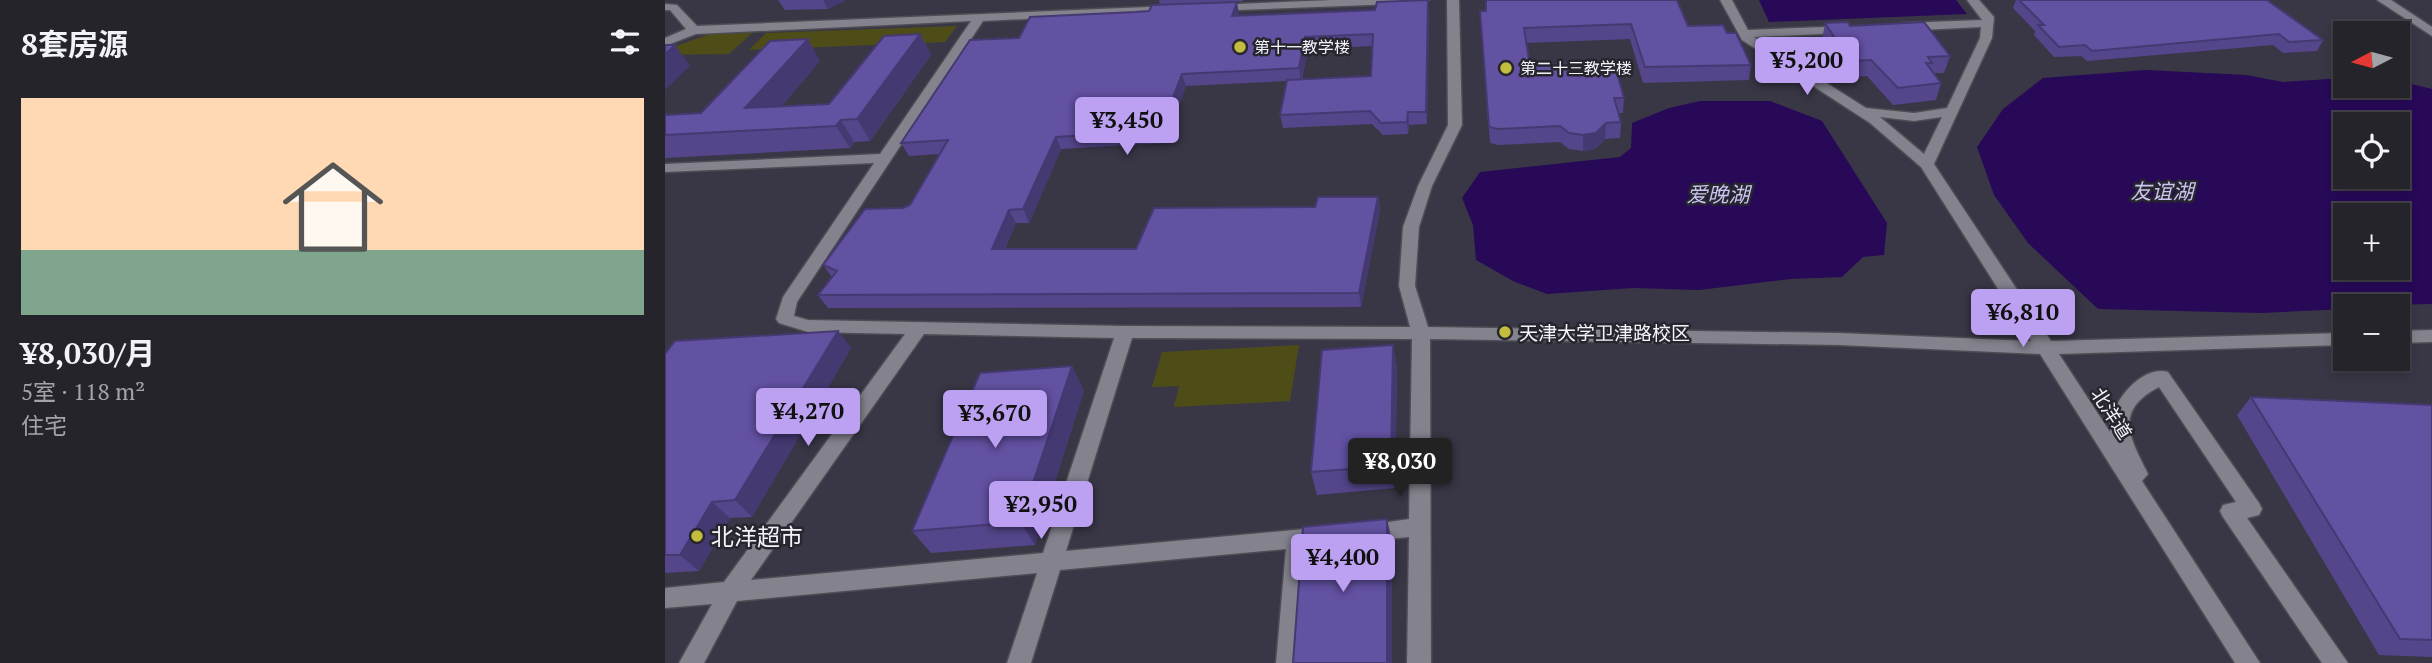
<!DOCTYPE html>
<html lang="zh">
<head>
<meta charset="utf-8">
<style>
	:root { --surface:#25242b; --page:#2d2c33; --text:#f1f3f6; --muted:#a3a4a9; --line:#424147; --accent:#bca0f2 }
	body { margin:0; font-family:"PT Serif","Noto Sans SC",serif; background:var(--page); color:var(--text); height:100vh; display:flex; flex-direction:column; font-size:26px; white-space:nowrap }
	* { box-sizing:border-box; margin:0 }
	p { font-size:23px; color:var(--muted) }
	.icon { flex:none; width:38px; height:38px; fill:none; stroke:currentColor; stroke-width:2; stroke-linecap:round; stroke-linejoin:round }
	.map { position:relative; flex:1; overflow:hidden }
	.drawer { display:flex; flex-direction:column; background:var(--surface); width:665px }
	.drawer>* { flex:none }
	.needle { width:46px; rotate:264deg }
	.controls { position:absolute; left:1668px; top:21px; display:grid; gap:14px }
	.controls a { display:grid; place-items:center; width:77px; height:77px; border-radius:0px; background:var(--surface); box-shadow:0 4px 10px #0003,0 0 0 2px var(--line); font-size:35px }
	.price { position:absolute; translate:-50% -60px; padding:0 16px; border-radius:7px; background:var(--accent); color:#111; font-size:23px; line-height:46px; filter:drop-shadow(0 2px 4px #0008) }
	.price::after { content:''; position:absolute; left:50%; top:42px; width:21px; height:16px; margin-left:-10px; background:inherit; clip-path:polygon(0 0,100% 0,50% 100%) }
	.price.selected { background:#222; color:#fff }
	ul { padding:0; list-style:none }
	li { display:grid; align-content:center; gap:14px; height:371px; padding:0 21px }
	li+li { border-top:2px solid var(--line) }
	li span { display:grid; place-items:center; height:217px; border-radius:0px; color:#555 }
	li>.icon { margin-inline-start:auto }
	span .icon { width:126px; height:126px; fill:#fffc; stroke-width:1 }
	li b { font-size:30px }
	h2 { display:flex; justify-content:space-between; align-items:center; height:84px; padding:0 21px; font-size:30px }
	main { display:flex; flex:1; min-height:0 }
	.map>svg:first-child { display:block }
	.built { fill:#393746; fill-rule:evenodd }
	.green { fill:#4f4d17 }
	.water { fill:#270958; fill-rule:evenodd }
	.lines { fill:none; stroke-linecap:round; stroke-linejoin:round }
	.minor-casing { stroke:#4e4d54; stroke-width:3 }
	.minor { fill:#83828d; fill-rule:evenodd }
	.wall { fill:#55468b; fill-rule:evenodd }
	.shaded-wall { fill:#453971 }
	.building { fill:#6351a2; stroke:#453971; stroke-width:2 }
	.poi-dot { fill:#c2bd3f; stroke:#27262f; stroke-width:2.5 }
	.labels { text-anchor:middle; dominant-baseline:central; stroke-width:5; stroke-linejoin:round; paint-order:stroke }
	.far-poi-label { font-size:16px; fill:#f4f3f9; stroke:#27262f; text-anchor:start }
	.poi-label { font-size:19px; fill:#f4f3f9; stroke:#27262f; text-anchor:start }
	.street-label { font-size:19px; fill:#f4f3f9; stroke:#27262f }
	.water-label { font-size:21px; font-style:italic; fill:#cac4f1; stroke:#27262f }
	.near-poi-label { font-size:23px; fill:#f4f3f9; stroke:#27262f; text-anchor:start }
</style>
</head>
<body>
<main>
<section class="drawer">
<h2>8套房源<svg class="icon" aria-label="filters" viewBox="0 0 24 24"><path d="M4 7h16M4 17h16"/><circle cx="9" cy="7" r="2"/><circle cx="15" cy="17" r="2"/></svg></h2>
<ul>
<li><span style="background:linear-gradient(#ffd9b3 70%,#7fa58c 0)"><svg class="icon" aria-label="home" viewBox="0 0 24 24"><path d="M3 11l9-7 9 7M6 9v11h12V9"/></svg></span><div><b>¥8,030/月</b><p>5室 · 118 m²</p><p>住宅</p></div></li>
</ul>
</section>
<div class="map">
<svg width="1767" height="663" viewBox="0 0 1767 663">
	<rect width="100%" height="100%" fill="#313039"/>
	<path class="built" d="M 0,0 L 1767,0 L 1767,663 L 0,663 ZM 1680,33 L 1732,33 L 1732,86 L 1680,86 ZM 1680,124 L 1732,124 L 1732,177 L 1680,177 ZM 1680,215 L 1732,215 L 1732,268 L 1680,268 ZM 1680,306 L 1732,306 L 1732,359 L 1680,359 Z"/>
	<g class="green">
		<polygon points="292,26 280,42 84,50 101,33"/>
		<polygon points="87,33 64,54 0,55 0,50 45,34"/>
		<polygon points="634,345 625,401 509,407 514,386 487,387 497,352"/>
	</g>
	<g class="water">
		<polygon points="1094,0 1291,0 1302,14 1104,22"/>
		<path d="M 1481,70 L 1581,75 L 1618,82 L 1680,78 L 1680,86 L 1732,86 L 1734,81 L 1767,89 L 1767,304 L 1680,306 L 1680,309 L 1596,313 L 1433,309 L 1363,243 L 1329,195 L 1312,147 L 1338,109 L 1378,78 ZM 1732,124 L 1732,177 L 1680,177 L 1680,124 ZM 1680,215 L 1732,215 L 1732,268 L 1680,268 Z"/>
		<polygon points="1035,101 1105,101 1157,121 1222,223 1219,255 1198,257 1177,277 1126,279 1034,290 968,288 882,294 848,281 811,260 808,225 797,198 815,172 955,157 966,148 967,123 1004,108"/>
	</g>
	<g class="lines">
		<g class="minor-casing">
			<g id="minor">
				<polygon points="667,0 764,0 758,3 548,11 542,8 548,5"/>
				<path d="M 782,0 L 794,0 L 797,125 L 767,186 L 754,227 L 750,286 L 763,327 L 1174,333 L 1366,341 L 1256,167 L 1205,123 L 1077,40 L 1055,0 L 1067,0 L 1083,30 L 1185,26 L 1187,29 L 1181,33 L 1089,37 L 1201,108 L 1249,113 L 1282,108 L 1315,38 L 1316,27 L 1237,31 L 1231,27 L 1237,23 L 1317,20 L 1302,0 L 1314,0 L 1329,17 L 1327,38 L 1269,164 L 1386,341 L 1680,333 L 1680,345 L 1394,354 L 1445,432 C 1443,405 1476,364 1503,372 L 1594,503 L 1597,509 L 1594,515 L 1582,518 L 1683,663 L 1657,663 L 1558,517 L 1555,511 L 1558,505 L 1571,502 L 1494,387 C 1448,411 1465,438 1483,474 L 1477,481 L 1595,663 L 1570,663 L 1375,354 L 1174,345 L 765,339 L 766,663 L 742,663 L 744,537 L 703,541 L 696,538 L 692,532 L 696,526 L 744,519 L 747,339 L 467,338 L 401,551 L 661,527 L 669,530 L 672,536 L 669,542 L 643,547 L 635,663 L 611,663 L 621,549 L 395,570 L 366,663 L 342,663 L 372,573 L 72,601 L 39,663 L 14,663 L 47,604 L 0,608 L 0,588 L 59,582 L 240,334 L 143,332 L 114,323 L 111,319 L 118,297 L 209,163 L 0,172 L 0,164 L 215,154 L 306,21 L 31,34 L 0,46 L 0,38 L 21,29 L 5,10 L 0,10 L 0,4 L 12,5 L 32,26 L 506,6 L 512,9 L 506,12 L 318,21 L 132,302 L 129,316 L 143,320 L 460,326 L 745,327 L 734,286 L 738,227 L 753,186 L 783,125 ZM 1215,117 L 1249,121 L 1277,117 L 1259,154 ZM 259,334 L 449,338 L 378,553 L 86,580 Z"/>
				<polygon points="1712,0 1726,0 1767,27 1767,36"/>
				<polygon points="1767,330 1767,342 1732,343 1732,331"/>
			</g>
		</g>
		<use href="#minor" class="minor"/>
	</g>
	<g class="wall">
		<polygon points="113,0 181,0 163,9 120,10"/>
		<polygon points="494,0 578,0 578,1 495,5"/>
		<polygon points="1351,0 1602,0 1658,40 1652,51 1618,53 1608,45 1422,61 1416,56 1389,57 1369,35 1370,31 1348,8"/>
		<polygon points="815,11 1023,26 1062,33 1086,65 1084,80 978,83 965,39 861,43 865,66 959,98 958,113 954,113 956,122 955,138 940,139 930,149 918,151 904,149 895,142 833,145 825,143"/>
		<path d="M 764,12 L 762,124 L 744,125 L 743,134 L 718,135 L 707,124 L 618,128 L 615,115 L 622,81 L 521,86 L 499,143 L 396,149 L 364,223 L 351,223 L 340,249 L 471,249 L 650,207 L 713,197 L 715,210 L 696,307 L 163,308 L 153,295 L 167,277 L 158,265 L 238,208 L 245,205 L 275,154 L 244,156 L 236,143 L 354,38 L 574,14 L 574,15 ZM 707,46 L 706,76 L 637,79 L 643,49 Z"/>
		<polygon points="1160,23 1185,26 1285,56 1279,73 1269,73 1276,83 1271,100 1228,105 1202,76 1180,78 1157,40"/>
		<polygon points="255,34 266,55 205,141 189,142 185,148 0,158 0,115 36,113 155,61 116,107 164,104"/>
		<polygon points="173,331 186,348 87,517 65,518 34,571 0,573 0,354"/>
		<polygon points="728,345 732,368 730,488 652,495 646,472"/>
		<polygon points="419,390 370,545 266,553 247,531"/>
		<polygon points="1586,397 1767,405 1767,657 1714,655 1572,415"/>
	</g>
	<g class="shaded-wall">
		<polygon points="158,0 181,0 163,9"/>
		<polygon points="763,0 764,12 762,124 761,112"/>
		<polygon points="572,2 574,14 570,28 567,16"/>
		<polygon points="255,34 266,55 205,141 192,119"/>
		<polygon points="640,37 643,49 636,81 634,68"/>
		<polygon points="143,39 155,61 95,131 80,108"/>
		<polygon points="10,45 25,66 0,90 0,54"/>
		<polygon points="517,74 521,86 499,143 495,131"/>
		<polygon points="743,112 744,125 743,134 742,122"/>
		<polygon points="176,120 189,142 185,148 171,126"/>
		<polygon points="941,123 940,139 930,149 918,151 918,135"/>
		<polygon points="391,137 396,149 364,223 358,209"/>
		<polygon points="713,197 715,210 696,307 694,293"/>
		<polygon points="344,210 351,223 334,262 327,249"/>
		<polygon points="173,331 186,348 87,517 70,500"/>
		<polygon points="728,345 732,368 730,488 726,466"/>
		<polygon points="407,366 419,390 370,545 355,522"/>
		<polygon points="47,502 65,518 34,571 15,555"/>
		<polygon points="722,519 727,541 727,663 722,663"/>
	</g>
	<g class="building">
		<polygon points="763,0 761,112 743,112 742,122 716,123 705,111 615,115 622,80 706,76 708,34 640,37 634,68 517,74 495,131 391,137 358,209 344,210 327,249 471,249 489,208 650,207 653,197 713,197 694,293 153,295 172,271 158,265 200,209 238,208 245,205 283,140 236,143 305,40 354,38 365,17 470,12 484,11 487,5 572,2 567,16 710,10 712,2"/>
		<polygon points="821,0 1012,0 1023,26 1058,25 1062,33 1071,33 1086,65 980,67 966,24 859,28 865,66 949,62 959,98 949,98 956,122 941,123 931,133 918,135 904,133 895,126 833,129 824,127 815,11 821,11"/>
		<polygon points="1354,0 1602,0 1658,40 1624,42 1614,34 1427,51 1420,45 1394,47 1373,25 1379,25"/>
		<polygon points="1183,22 1185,26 1259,22 1285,56 1263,57 1267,63 1261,63 1276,83 1233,88 1206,60 1185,61 1160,23"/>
		<polygon points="255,34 192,119 176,120 171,126 0,135 0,115 36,113 105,41 143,39 80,108 164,104 219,36"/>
		<polygon points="0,45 10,45 0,54"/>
		<polygon points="173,331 70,500 47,502 15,555 0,555 0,354 10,341"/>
		<polygon points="728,345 726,466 646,472 657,350"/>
		<polygon points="407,366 355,522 247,531 315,373"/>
		<polygon points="1586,397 1767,405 1767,640 1735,639"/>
		<polygon points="722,519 722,663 628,663 638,527"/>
	</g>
	<g class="poi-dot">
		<circle cx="575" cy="47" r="7"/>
		<circle cx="841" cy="68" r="7"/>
		<circle cx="840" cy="332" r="7"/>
		<circle cx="32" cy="536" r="7"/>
	</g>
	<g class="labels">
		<g class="far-poi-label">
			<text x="589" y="47">第十一教学楼</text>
			<text x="855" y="68">第二十三教学楼</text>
		</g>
		<g class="poi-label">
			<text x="854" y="332">天津大学卫津路校区</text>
		</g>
		<g class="street-label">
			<text transform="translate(1447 413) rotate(57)">北洋道</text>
		</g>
		<g class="water-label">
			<text x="1497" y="191">友谊湖</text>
			<text x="1053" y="194">爱晚湖</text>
		</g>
		<g class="near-poi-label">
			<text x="46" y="536">北洋超市</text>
		</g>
	</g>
</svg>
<div class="controls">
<a><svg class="needle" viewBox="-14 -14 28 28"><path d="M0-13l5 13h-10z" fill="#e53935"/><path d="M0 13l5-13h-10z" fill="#a3a4a9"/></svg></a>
<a><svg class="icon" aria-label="locate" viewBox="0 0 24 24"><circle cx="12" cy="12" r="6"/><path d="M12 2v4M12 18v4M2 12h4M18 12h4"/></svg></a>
<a>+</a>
<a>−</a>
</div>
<b class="price" style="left:1142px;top:97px">¥5,200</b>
<b class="price" style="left:462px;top:157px">¥3,450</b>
<b class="price" style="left:1358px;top:349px">¥6,810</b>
<b class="price" style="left:143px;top:448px">¥4,270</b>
<b class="price" style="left:330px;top:450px">¥3,670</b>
<b class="price selected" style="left:735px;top:498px">¥8,030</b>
<b class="price" style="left:376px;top:541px">¥2,950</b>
<b class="price" style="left:678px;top:594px">¥4,400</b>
</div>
</main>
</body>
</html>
